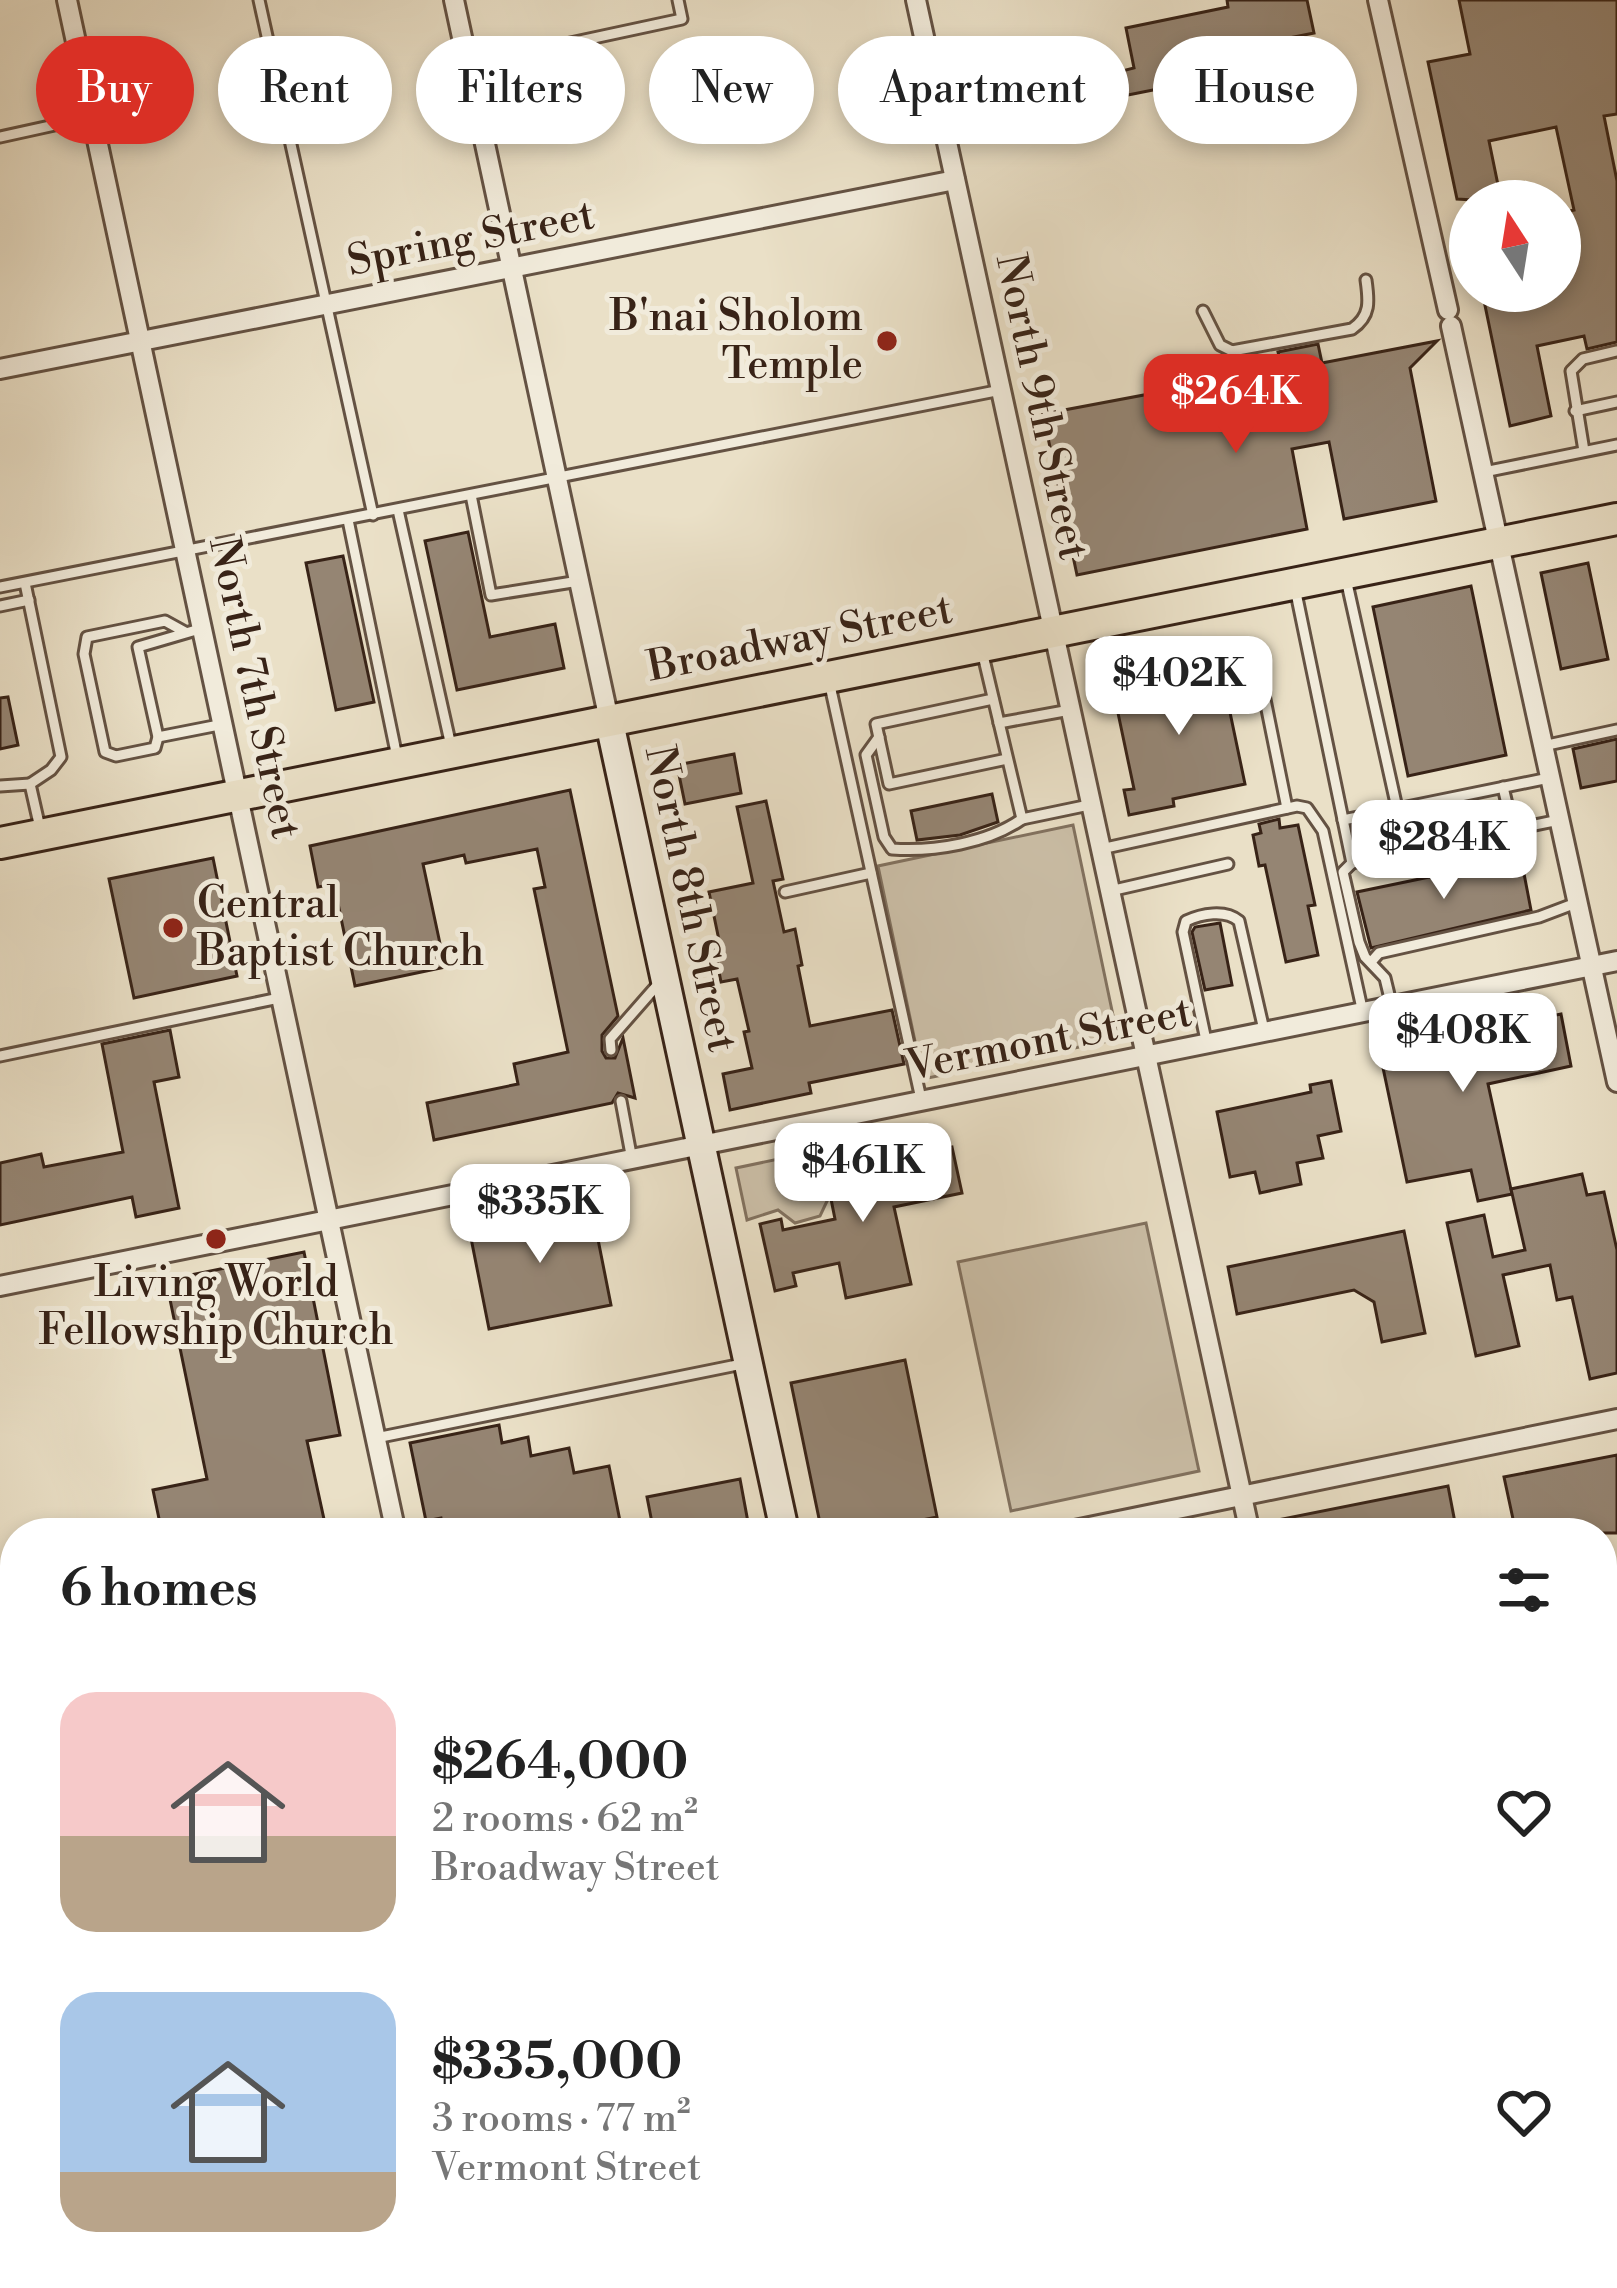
<!DOCTYPE html>
<html lang="en">
<head>
<meta charset="utf-8">
<style>
	:root { --surface:#fff; --page:#f6f6f6; --text:#222; --muted:#767676; --accent:#d93025 }
	body { margin:0; font-family:"Libre Bodoni",serif; background:var(--page); color:var(--text); height:100vh; display:flex; flex-direction:column; font-size:45px; white-space:nowrap }
	* { box-sizing:border-box; margin:0 }
	p { font-size:39px; color:var(--muted) }
	.icon { flex:none; width:66px; height:66px; fill:none; stroke:currentColor; stroke-width:2; stroke-linecap:round; stroke-linejoin:round }
	.map { position:relative; flex:1; overflow:hidden }
	.details { position:absolute; left:0px; top:1518px; width:1617px; height:771px; display:flex; flex-direction:column; background:var(--surface); border-radius:48px 48px 0 0; box-shadow:0 6px 18px #0003 }
	.details>* { flex:none }
	.banner { position:absolute; left:36px; top:36px; width:1545px; height:108px; display:flex; gap:24px }
	.needle { width:78px; rotate:348deg }
	.controls { position:absolute; left:1449px; top:180px; display:grid; gap:24px }
	.controls a { display:grid; place-items:center; width:132px; height:132px; border-radius:50%; background:var(--surface); box-shadow:0 6px 18px #0003; font-size:60px }
	.price { position:absolute; translate:-50% -102px; padding:0 27px; border-radius:24px; background:#fff; color:#222; font-size:39px; line-height:78px; filter:drop-shadow(0 3px 6px #0008) }
	.price::after { content:''; position:absolute; left:50%; top:72px; width:36px; height:27px; margin-left:-18px; background:inherit; clip-path:polygon(0 0,100% 0,50% 100%) }
	.price.active { background:var(--accent); color:#fff }
	ul { padding:0; list-style:none }
	li { display:flex; align-items:center; gap:36px; height:300px; padding:0 60px }
	li span { display:grid; place-items:center; flex:none; width:336px; height:240px; border-radius:36px; color:#555 }
	li>.icon { margin-inline-start:auto }
	span .icon { width:144px; height:144px; fill:#fffc; stroke-width:1 }
	li b { font-size:51px }
	h2 { display:flex; justify-content:space-between; align-items:center; height:144px; padding:0 60px; font-size:51px }
	.tag { padding:0 42px; border-radius:54px; background:var(--surface); box-shadow:0 6px 18px #0003; font-size:42px; line-height:108px }
	.tag.active { background:var(--accent); color:#fff }
	.map>svg:first-child { display:block }
	.green { fill:#ccc0a9; stroke:#827260; stroke-width:3 }
	.building { fill:#958573; stroke:#382317; stroke-width:3 }
	.lines { fill:none; stroke-linecap:round; stroke-linejoin:round }
	.lane-casing { stroke:#645243; stroke-width:15 }
	.street-casing { stroke:#645243; stroke-width:24 }
	.secondary-casing { stroke:#382317; stroke-width:33 }
	.primary-casing { stroke:#382317; stroke-width:36 }
	.lane { stroke:#f1ebdb; stroke-width:9 }
	.street { stroke:#f1ebdb; stroke-width:18 }
	.secondary { stroke:#f1ebdb; stroke-width:27 }
	.primary { stroke:#eae0c7; stroke-width:30 }
	.poi-dot { fill:#8f2418; stroke:#f1ebdb; stroke-width:4.5 }
	.labels { text-anchor:middle; dominant-baseline:central; stroke-width:10; stroke-linejoin:round; paint-order:stroke }
	.street-label { font-size:42px; fill:#382317; stroke:#f1ebdb }
	.poi-label { font-size:42px; fill:#382317; stroke:#f1ebdb; text-anchor:end }
</style>
</head>
<body>
<div class="map">
<svg width="1617" height="2288" viewBox="0 0 1617 2288">
	<rect width="100%" height="100%" fill="#eae0c7"/>
	<filter id="stains"><feTurbulence type="fractalNoise" baseFrequency=".00167" numOctaves="4"/><feColorMatrix values="0 0 0 0 .2 0 0 0 0 .09 0 0 0 0 .02 0 0 0 .5 -.17"/></filter>
	<radialGradient id="worn" r=".72"><stop offset=".6" stop-color="#630" stop-opacity="0"/><stop offset="1" stop-color="#630" stop-opacity=".3"/></radialGradient>
	<g class="green">
		<polygon points="1073,825 1118,1039 923,1079 878,866"/>
		<polygon points="812,1152 834,1158 838,1190 828,1199 820,1216 795,1223 778,1210 747,1220 736,1168"/>
		<polygon points="1146,1223 1199,1471 1011,1511 958,1262"/>
	</g>
	<g class="building">
		<polygon points="1227,0 1307,0 1314,33 1234,49 1236,56 1175,68 1178,85 1123,96 1118,72 1134,68 1126,28 1228,7"/>
		<polygon points="1459,0 1617,0 1617,114 1604,116 1617,181 1617,342 1587,349 1584,336 1537,346 1551,416 1510,426 1482,291 1560,291 1560,213 1574,210 1556,127 1489,141 1499,190 1488,193 1490,201 1457,199 1428,62 1470,54"/>
		<polygon points="1437,341 1410,368 1436,501 1344,519 1329,442 1292,449 1307,529 1077,575 1043,414 1282,369 1278,352 1318,344 1322,363"/>
		<polygon points="468,532 490,637 555,624 564,668 457,690 425,541"/>
		<polygon points="343,556 374,702 336,710 306,563"/>
		<polygon points="1588,563 1608,659 1561,669 1541,573"/>
		<polygon points="1471,586 1506,755 1408,776 1373,607"/>
		<polygon points="1219,660 1245,784 1173,799 1174,806 1129,815 1124,790 1134,789 1114,694 1157,685 1155,673"/>
		<polygon points="8,697 18,745 0,749 0,698"/>
		<polygon points="1617,739 1617,781 1581,788 1573,749"/>
		<polygon points="734,754 741,793 685,804 677,765"/>
		<polygon points="570,790 618,1016 602,1035 602,1051 606,1058 615,1058 623,1038 635,1098 618,1093 612,1103 434,1140 427,1103 518,1084 514,1064 568,1052 534,889 545,887 537,849 466,863 464,855 423,864 445,967 355,986 334,884 318,887 310,846"/>
		<polygon points="992,794 998,822 960,835 917,840 911,811"/>
		<polygon points="766,801 783,879 773,881 784,932 795,929 802,965 798,966 810,1026 892,1010 904,1064 809,1083 811,1093 730,1110 723,1074 752,1068 744,1032 749,1031 737,979 721,982 714,946 720,945 709,892 753,883 737,807"/>
		<polygon points="1279,819 1280,828 1298,825 1315,905 1308,906 1318,955 1286,962 1265,865 1259,866 1253,835 1261,833 1259,824"/>
		<polygon points="213,858 237,976 134,998 109,879"/>
		<polygon points="1521,858 1531,910 1371,948 1357,892"/>
		<polygon points="1220,923 1232,985 1205,990 1192,932 1195,927"/>
		<polygon points="1561,1014 1571,1066 1488,1084 1512,1194 1478,1201 1471,1170 1407,1182 1378,1044 1475,1022 1477,1031"/>
		<polygon points="170,1030 179,1077 154,1082 179,1208 136,1217 132,1197 0,1225 0,1163 41,1154 44,1167 123,1152 102,1044"/>
		<polygon points="1331,1081 1341,1131 1318,1136 1323,1158 1297,1163 1301,1184 1260,1193 1255,1172 1230,1177 1217,1112 1311,1092 1310,1085"/>
		<polygon points="952,1147 962,1193 894,1207 911,1284 846,1298 839,1263 793,1273 796,1286 775,1291 760,1224 781,1219 783,1230 835,1219 831,1199 847,1195 841,1171"/>
		<polygon points="1582,1174 1587,1195 1604,1192 1617,1250 1617,1373 1590,1379 1572,1297 1557,1300 1550,1265 1503,1275 1519,1346 1476,1356 1447,1223 1484,1215 1493,1257 1525,1250 1511,1189"/>
		<polygon points="591,1204 611,1305 489,1329 469,1228"/>
		<polygon points="1404,1231 1425,1333 1382,1342 1374,1302 1354,1290 1237,1314 1228,1267"/>
		<polygon points="304,1252 340,1435 307,1441 327,1533 162,1533 153,1490 207,1479 166,1280"/>
		<polygon points="905,1360 937,1517 857,1533 822,1533 791,1383"/>
		<polygon points="499,1425 502,1443 528,1437 531,1456 569,1448 574,1473 609,1466 621,1526 590,1533 444,1533 441,1518 426,1521 410,1443"/>
		<polygon points="1617,1455 1617,1533 1516,1533 1504,1477"/>
		<polygon points="740,1479 750,1533 654,1533 647,1497"/>
		<polygon points="1448,1486 1457,1533 1263,1533 1262,1523"/>
	</g>
	<g class="lines">
		<g class="lane-casing">
			<g id="lane">
				<polyline points="259,0 373,515"/>
				<polyline points="468,65 682,19 678,0"/>
				<polyline points="0,137 91,117"/>
				<path d="M 1203,311 L 1220,345 L 1232,351 L 1352,329 C 1371,316 1369,301 1366,280"/>
				<polyline points="1575,411 1617,402"/>
				<polyline points="1584,451 1571,371 1583,359 1617,351"/>
				<polyline points="1484,472 1617,445"/>
				<polyline points="471,495 491,595 579,581"/>
				<polyline points="398,510 451,746"/>
				<polyline points="348,520 397,757"/>
				<polyline points="1346,579 1397,808"/>
				<polyline points="25,583 61,757 51,770 30,784 40,828"/>
				<polyline points="0,587 1001,390"/>
				<polyline points="1295,588 1352,863 1559,820"/>
				<polyline points="0,606 29,600"/>
				<polyline points="185,632 165,621 87,637 84,654 105,752 116,756 155,748 158,737 138,647 203,628"/>
				<polyline points="982,651 1022,819 1089,805"/>
				<polyline points="1258,665 1287,808"/>
				<polyline points="829,681 921,1099"/>
				<polyline points="993,699 876,724 889,784 1007,759"/>
				<polyline points="999,723 1070,710"/>
				<polyline points="158,737 224,724"/>
				<path d="M 879,737 L 866,755 L 884,837 L 892,849 C 934,852 988,843 1022,819"/>
				<polyline points="1543,746 1617,730"/>
				<polyline points="0,786 30,784"/>
				<polyline points="1503,787 1513,830"/>
				<polyline points="1343,820 1549,778"/>
				<polyline points="1101,849 1297,806 1307,808 1323,831 1363,1013"/>
				<polyline points="1352,863 1343,872 1359,942 1365,957 1385,978 1392,1007"/>
				<polyline points="1110,891 1228,864"/>
				<polyline points="785,892 871,873"/>
				<polyline points="1371,962 1379,953 1539,917 1576,903"/>
				<path d="M 1207,1045 L 1183,932 L 1186,921 C 1201,914 1225,909 1239,921 L 1264,1030"/>
				<polyline points="611,1050 610,1039 660,982"/>
				<polyline points="0,1056 284,997"/>
				<polyline points="621,1101 632,1160"/>
				<polyline points="376,1438 747,1363"/>
				<polyline points="1602,1645 1617,1642"/>
				<polyline points="0,1970 15,1967"/>
				<polyline points="1602,2130 1617,2127"/>
				<polyline points="705,2274 710,2280 742,2274"/>
				<polyline points="823,2288 891,2274"/>
			</g>
		</g>
		<g class="street-casing">
			<g id="street">
				<polyline points="67,0 396,1533"/>
				<polyline points="454,0 609,720"/>
				<polyline points="916,0 1250,1533"/>
				<polyline points="1378,0 1448,310"/>
				<polyline points="1451,326 1617,1082"/>
				<polyline points="0,369 955,180"/>
				<polyline points="0,1286 1617,961"/>
				<polyline points="1060,1533 1617,1419"/>
				<polyline points="0,1750 15,1747"/>
				<polyline points="561,2274 564,2288"/>
				<polyline points="1411,2274 1414,2288"/>
			</g>
		</g>
		<g class="secondary-casing">
			<g id="secondary">
				<polyline points="609,720 785,1533"/>
				<polyline points="1602,1890 1617,1887"/>
				<polyline points="0,2218 15,2215"/>
				<polyline points="947,2274 950,2288"/>
			</g>
		</g>
		<g class="primary-casing">
			<polyline id="primary" points="0,843 1617,519"/>
		</g>
		<use href="#lane" class="lane"/>
		<use href="#street" class="street"/>
		<use href="#secondary" class="secondary"/>
		<use href="#primary" class="primary"/>
	</g>
	<g class="poi-dot">
		<circle cx="887" cy="341" r="12"/>
		<circle cx="173" cy="928" r="12"/>
		<circle cx="216" cy="1239" r="12"/>
	</g>
	<g class="labels">
		<g class="street-label">
			<text transform="translate(471 239) rotate(-11)">Spring Street</text>
			<text transform="translate(1041 407) rotate(78)">North 9th Street</text>
			<text transform="translate(800 639) rotate(-11)">Broadway Street</text>
			<text transform="translate(254 688) rotate(78)">North 7th Street</text>
			<text transform="translate(690 899) rotate(78)">North 8th Street</text>
			<text transform="translate(1049 1040) rotate(-11)">Vermont Street</text>
		</g>
		<g class="poi-label">
			<text x="863" y="317">B'nai Sholom<tspan x="863" dy="48">Temple</tspan></text>
			<text x="197" y="904" text-anchor="start">Central<tspan x="197" dy="48">Baptist Church</tspan></text>
			<text x="216" y="1283" text-anchor="middle">Living World<tspan x="216" dy="48">Fellowship Church</tspan></text>
		</g>
	</g>
	<rect width="100%" height="100%" filter="url(#stains)"/>
	<rect width="100%" height="100%" fill="url(#worn)"/>
</svg>
<div class="controls">
<a><svg class="needle" viewBox="-14 -14 28 28"><path d="M0-13l5 13h-10z" fill="#e53935"/><path d="M0 13l5-13h-10z" fill="#767676"/></svg></a>
</div>
<b class="price active" style="left:1236px;top:456px">$264K</b>
<b class="price" style="left:1179px;top:738px">$402K</b>
<b class="price" style="left:1444px;top:902px">$284K</b>
<b class="price" style="left:1463px;top:1095px">$408K</b>
<b class="price" style="left:863px;top:1225px">$461K</b>
<b class="price" style="left:540px;top:1266px">$335K</b>
<div class="banner">
<a class="tag active">Buy</a>
<a class="tag">Rent</a>
<a class="tag">Filters</a>
<a class="tag">New</a>
<a class="tag">Apartment</a>
<a class="tag">House</a>
</div>
<section class="details">
<h2>6 homes<svg class="icon" aria-label="filters" viewBox="0 0 24 24"><path d="M4 7h16M4 17h16"/><circle cx="9" cy="7" r="2"/><circle cx="15" cy="17" r="2"/></svg></h2>
<ul>
<li><span style="background:linear-gradient(#f6c9c9 60%,#b9a48a 0)"><svg class="icon" aria-label="home" viewBox="0 0 24 24"><path d="M3 11l9-7 9 7M6 9v11h12V9"/></svg></span><div><b>$264,000</b><p>2 rooms · 62 m²</p><p>Broadway Street</p></div><svg class="icon" aria-label="heart" viewBox="0 0 24 24"><path d="M12 20l-8-8c-3-5 5-10 8-4 3-6 11-1 8 4z"/></svg></li>
<li><span style="background:linear-gradient(#a9c7e8 75%,#b9a48a 0)"><svg class="icon" aria-label="home" viewBox="0 0 24 24"><path d="M3 11l9-7 9 7M6 9v11h12V9"/></svg></span><div><b>$335,000</b><p>3 rooms · 77 m²</p><p>Vermont Street</p></div><svg class="icon" aria-label="heart" viewBox="0 0 24 24"><path d="M12 20l-8-8c-3-5 5-10 8-4 3-6 11-1 8 4z"/></svg></li>
</ul>
</section>
</div>
</body>
</html>
